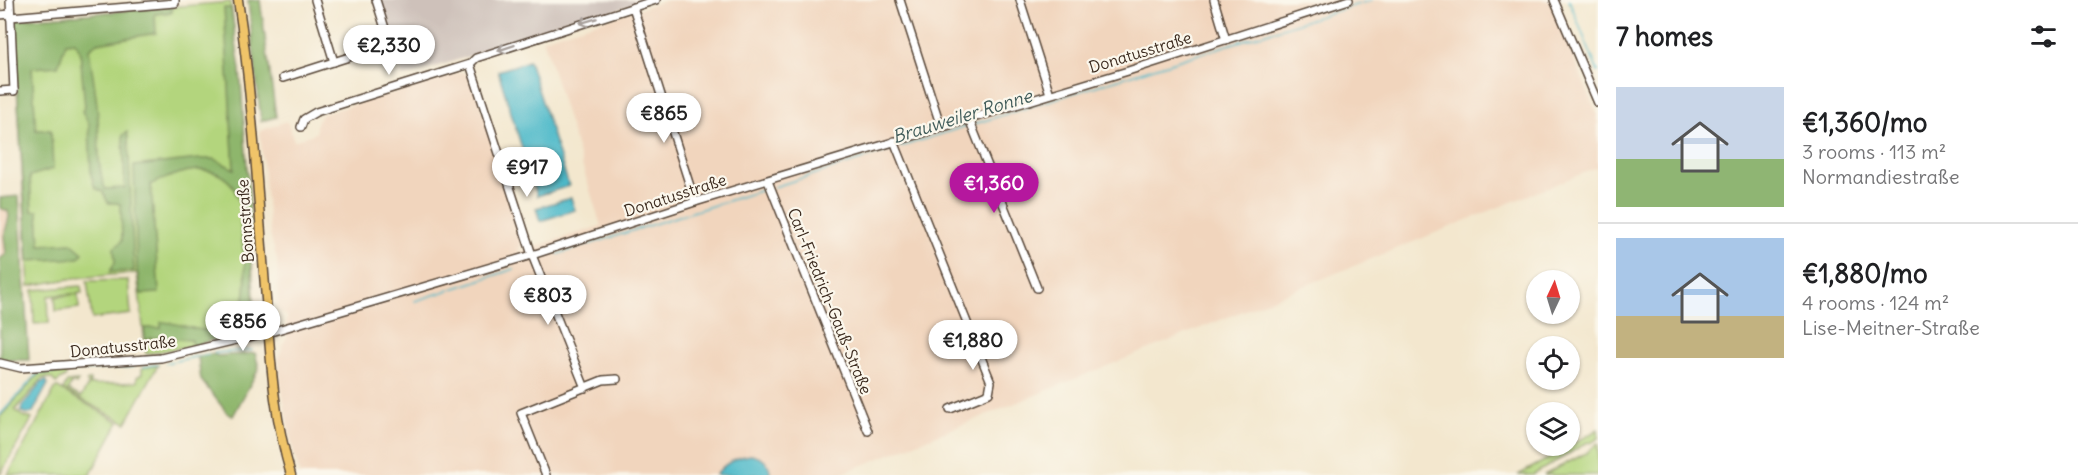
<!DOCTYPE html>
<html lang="en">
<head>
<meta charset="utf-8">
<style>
	:root { --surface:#fff; --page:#f6f6f6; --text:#202124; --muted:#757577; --line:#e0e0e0; --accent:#b5179e }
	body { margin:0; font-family:Delius,sans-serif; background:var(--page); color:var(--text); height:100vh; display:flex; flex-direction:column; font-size:22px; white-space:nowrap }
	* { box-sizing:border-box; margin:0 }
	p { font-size:20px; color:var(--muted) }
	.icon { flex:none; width:33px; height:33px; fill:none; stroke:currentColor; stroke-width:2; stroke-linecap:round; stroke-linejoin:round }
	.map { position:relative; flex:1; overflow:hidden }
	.sheet { display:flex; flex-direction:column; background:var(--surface); width:480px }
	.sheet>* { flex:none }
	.needle { width:39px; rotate:4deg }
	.tools { position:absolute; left:1526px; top:270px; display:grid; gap:12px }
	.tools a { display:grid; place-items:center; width:54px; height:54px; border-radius:50%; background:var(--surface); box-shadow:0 2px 4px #0004; font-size:30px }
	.price { position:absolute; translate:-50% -51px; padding:0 14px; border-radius:21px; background:#fff; color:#222; font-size:20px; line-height:39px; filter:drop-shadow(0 2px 3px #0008) }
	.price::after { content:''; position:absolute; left:50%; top:36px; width:18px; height:14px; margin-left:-9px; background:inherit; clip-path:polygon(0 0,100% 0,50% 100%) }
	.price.selected { background:var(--accent); color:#fff }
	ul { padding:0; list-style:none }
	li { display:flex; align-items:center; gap:18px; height:150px; padding:0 18px }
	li+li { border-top:2px solid var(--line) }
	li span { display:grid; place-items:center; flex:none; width:168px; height:120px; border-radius:0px; color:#555 }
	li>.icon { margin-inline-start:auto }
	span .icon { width:72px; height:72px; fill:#fffc; stroke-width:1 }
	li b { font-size:26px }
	h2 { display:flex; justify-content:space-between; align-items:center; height:72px; padding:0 18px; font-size:26px }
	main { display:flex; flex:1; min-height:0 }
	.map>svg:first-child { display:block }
	.built { fill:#f1d5bd }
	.industrial { fill:#cec1ba }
	.green { fill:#b3d57d; stroke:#77804e; stroke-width:1.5 }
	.forest { fill:#8eb66c; stroke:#647045; stroke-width:1.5 }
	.water { fill:#4db9c9; stroke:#447274; stroke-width:1.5 }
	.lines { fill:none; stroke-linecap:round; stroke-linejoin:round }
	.stream { stroke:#4db9c9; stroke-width:1.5 }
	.minor-casing { stroke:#574638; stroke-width:10 }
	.major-casing { stroke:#574638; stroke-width:11 }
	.minor { stroke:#fff; stroke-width:7 }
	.major { stroke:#f0c469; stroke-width:8 }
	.oneway { stroke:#a79f9a }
	.labels { text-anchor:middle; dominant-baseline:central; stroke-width:4.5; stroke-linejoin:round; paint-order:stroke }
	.street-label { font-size:16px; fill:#3b2a1e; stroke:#fbf7ec }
	.water-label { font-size:18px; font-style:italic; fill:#415c5a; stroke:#fbf7ec }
</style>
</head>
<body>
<main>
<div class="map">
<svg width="1598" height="475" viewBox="0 0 1598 475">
	<rect width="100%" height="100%" fill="#fbf7ec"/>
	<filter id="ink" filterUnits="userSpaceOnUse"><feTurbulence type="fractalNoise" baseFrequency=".0167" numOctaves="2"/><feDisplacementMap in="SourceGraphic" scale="12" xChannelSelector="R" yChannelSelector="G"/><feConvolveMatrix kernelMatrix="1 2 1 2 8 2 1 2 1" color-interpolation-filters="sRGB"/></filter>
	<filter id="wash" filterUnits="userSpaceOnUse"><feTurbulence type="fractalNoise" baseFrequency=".008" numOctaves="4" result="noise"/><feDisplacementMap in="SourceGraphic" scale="24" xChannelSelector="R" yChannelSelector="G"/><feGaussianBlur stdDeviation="1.35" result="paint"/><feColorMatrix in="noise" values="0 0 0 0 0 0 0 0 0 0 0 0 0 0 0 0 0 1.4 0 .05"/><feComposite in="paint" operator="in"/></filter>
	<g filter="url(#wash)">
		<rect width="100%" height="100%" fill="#f3e7ce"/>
		<g class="built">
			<polygon points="668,0 1550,0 1598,117 1598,167 838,475 300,475 290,437 281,383 279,357 283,344 287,338 287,316 280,312 278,307 277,260 270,234 260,131 287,121 294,141 316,133 316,123 323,114 462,72 470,76 473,80 522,238 521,246 517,252 601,226 543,39"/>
			<polygon points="19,196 0,286 0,198"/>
		</g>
		<polygon class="industrial" points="379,0 648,0 403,77"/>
		<g class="green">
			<polygon points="231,2 241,87 255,310 252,326 248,329 197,345 146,354 137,273 75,278 29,286 13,20"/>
			<polygon points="128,280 131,314 92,319 87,281"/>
			<polygon points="81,286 82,293 48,296 49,323 34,324 33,290"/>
			<polygon points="78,294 79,308 56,311 55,297"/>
			<polygon points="158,365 126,423 63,390 67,382 78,381 76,384 72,382 68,390 81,397 89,384 86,382 88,380 90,380 90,385 137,382 137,377 142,374 142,368"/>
			<polygon points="66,372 66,376 56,383 51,378 43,378 15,410 21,415 32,419 0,475 0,417 39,374"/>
			<polygon points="56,387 119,422 90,475 8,475"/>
			<polygon points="1598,429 1598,438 1591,443 1588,442 1533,475 1518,475 1561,452"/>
			<polygon points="1598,443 1598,475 1544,475 1586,453"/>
		</g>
		<g class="forest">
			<polygon points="248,0 260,0 276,117 261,121"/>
			<path d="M 172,7 L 172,12 L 155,14 L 156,33 L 97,43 L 89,49 C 92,72 97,96 98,119 C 100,145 96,162 105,189 L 125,188 L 123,135 L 127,132 L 128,136 L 134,271 L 110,272 L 115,262 L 114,248 L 122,241 L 121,205 L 117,203 L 108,203 L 103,192 L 95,188 L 91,175 L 89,124 L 82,111 L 85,107 L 80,51 L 75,42 L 66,43 L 58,66 L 32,68 L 36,130 L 51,130 L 53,169 L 30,176 L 32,211 L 38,211 L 40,245 L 71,243 L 83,253 L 78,258 L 28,261 L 13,20 Z"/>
			<path d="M 224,8 L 231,8 L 240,70 L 249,193 L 254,322 L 252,327 L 248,329 L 192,346 L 191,340 C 174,340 160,334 145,340 L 144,328 L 161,328 L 161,322 C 181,322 199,335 219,328 C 230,324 240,313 243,302 C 249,280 243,251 241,229 C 240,220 241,210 239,202 C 238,197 234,189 232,185 C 227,179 220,174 213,172 C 193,165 170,177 151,184 L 159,293 L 141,294 L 137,270 L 134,166 L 200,159 L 214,159 L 234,169 Z"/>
			<polygon points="19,196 29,360 10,360 0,358 0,259 6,254 4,236 9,217 8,211 0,208 0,198"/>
			<polygon points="255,353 259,368 233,416 228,414 201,380 198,357 213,354 218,356"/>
		</g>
		<g class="water">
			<polygon points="529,61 569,186 537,196 498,71"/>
			<polygon points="571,198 575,210 540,221 536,208"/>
			<polygon points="46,380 48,384 33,412 30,414 21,412 22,406 42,382"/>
			<path d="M 751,455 C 762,457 771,463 770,475 L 716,475 C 723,464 738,456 751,455 Z"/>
		</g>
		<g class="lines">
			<g class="stream">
				<polyline points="1569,0 1598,72"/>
				<polyline points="974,124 1372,0"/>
				<polyline points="900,147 969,125"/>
				<polyline points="774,187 895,149"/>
				<polyline points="558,254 769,188"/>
				<polyline points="415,301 514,269"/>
				<polyline points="214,353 252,350"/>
				<polyline points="166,363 209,354"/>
				<polyline points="144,367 158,364"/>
				<polyline points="0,415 38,373 134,367"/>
			</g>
		</g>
	</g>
	<g filter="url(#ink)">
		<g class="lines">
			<g class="minor-casing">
				<g id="minor">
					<polyline points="10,0 14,91"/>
					<polyline points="315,0 334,62"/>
					<polyline points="900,0 941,127"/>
					<polyline points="1020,0 1050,94"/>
					<polyline points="1214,0 1226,40"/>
					<polyline points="1554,0 1598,103"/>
					<polyline points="633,7 695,202"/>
					<polyline points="0,15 10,14"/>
					<polyline points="10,17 175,3 175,0"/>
					<polyline points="470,64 532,255 585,388"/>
					<polyline points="283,78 390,44 376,0"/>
					<polyline points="0,91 14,90"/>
					<polyline points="969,119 1037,288"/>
					<polyline points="301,127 304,119 316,112 470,64 476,58 656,0"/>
					<polyline points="894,141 991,382 989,393 950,409"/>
					<polyline points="768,181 868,431"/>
					<polyline points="0,363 21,368 161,358 274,331 532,255 695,202 1128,71 1349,0"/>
					<polyline points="546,475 521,413 603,380 617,379"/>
				</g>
			</g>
			<g class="major-casing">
				<path id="major" d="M 238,0 C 253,99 258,200 266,299 C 271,362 273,414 291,475"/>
			</g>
			<use href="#minor" class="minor"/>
			<use href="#major" class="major"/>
		</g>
		<defs><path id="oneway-shaft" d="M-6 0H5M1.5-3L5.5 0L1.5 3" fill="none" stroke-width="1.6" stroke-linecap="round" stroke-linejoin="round" transform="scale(1.5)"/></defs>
		<g class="oneway">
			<use href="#oneway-shaft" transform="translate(588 21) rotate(163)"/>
			<use href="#oneway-shaft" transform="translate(506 48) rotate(161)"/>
		</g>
	</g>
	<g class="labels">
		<g class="street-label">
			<text transform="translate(1140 52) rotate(-17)">Donatusstraße</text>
			<text transform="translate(675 195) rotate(-18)">Donatusstraße</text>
			<text transform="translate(245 221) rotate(-94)">Bonnstraße</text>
			<text transform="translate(830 301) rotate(68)">Carl-Friedrich-Gauß-Straße</text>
			<text transform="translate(123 346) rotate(-6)">Donatusstraße</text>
		</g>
		<g class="water-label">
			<text transform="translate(962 116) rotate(-17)">Brauweiler Ronne</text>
		</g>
	</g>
</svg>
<div class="tools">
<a><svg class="needle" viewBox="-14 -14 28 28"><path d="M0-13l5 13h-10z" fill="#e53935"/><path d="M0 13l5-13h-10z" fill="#757577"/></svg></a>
<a><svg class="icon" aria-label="locate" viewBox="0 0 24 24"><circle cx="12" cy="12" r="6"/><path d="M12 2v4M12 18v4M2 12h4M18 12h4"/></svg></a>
<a><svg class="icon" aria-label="layers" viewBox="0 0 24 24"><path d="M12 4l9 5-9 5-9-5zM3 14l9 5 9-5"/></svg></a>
</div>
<b class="price" style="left:389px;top:76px">€2,330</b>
<b class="price" style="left:664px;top:144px">€865</b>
<b class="price" style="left:527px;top:198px">€917</b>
<b class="price selected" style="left:994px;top:214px">€1,360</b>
<b class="price" style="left:548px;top:326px">€803</b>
<b class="price" style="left:243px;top:352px">€856</b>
<b class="price" style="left:973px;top:371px">€1,880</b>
</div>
<section class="sheet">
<h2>7 homes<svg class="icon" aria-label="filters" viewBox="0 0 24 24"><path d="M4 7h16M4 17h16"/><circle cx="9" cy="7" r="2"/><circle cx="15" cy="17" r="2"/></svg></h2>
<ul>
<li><span style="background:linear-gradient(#c9d6e8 60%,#8fb573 0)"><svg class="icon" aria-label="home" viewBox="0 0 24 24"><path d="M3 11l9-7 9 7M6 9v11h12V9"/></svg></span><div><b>€1,360/mo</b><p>3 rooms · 113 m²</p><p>Normandiestraße</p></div></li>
<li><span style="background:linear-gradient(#a9c7e8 65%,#c2b280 0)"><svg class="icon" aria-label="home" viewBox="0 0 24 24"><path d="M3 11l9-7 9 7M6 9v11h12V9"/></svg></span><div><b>€1,880/mo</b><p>4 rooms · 124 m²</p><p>Lise-Meitner-Straße</p></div></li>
</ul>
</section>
</main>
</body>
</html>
